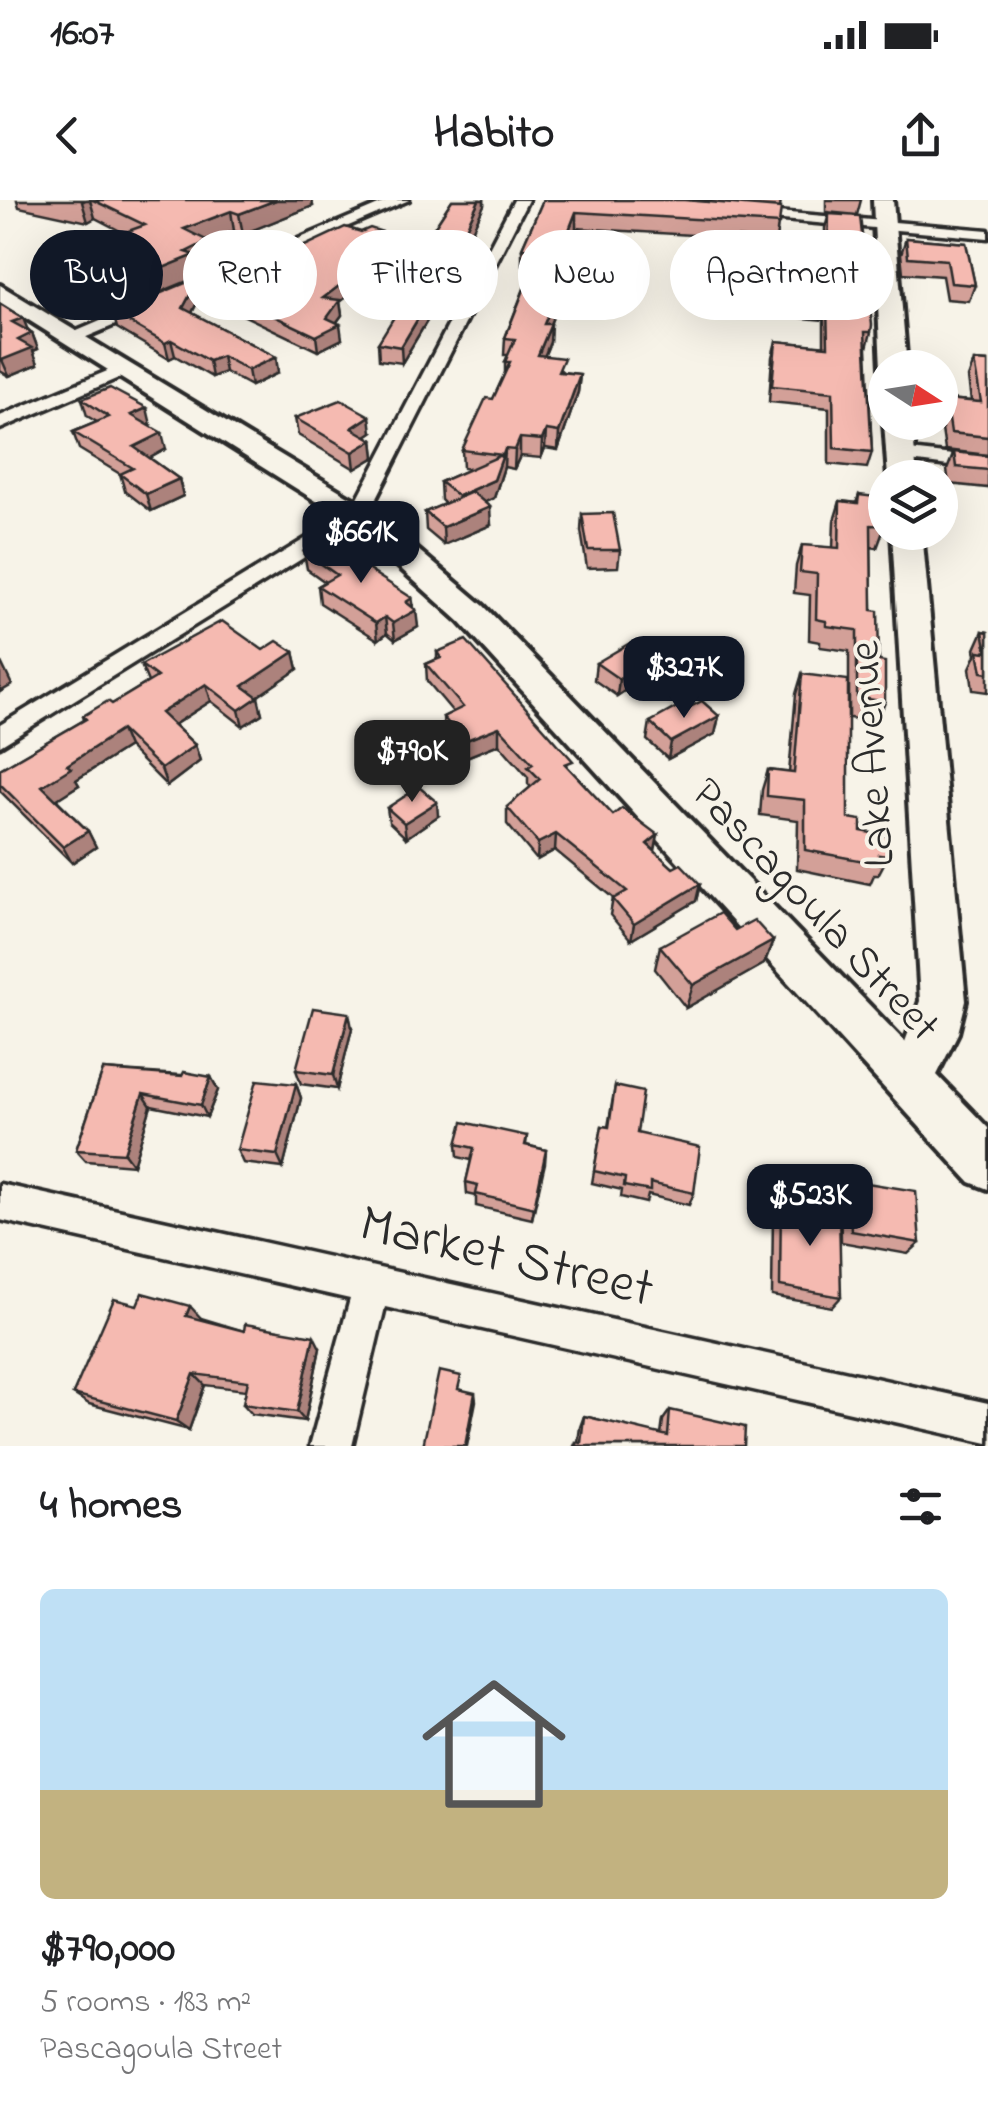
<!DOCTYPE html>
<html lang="en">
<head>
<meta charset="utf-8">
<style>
	:root { --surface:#fff; --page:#f6f6f6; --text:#202124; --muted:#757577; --line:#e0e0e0; --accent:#111827 }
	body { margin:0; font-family:"Indie Flower",sans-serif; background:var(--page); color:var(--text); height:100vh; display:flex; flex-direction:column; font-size:38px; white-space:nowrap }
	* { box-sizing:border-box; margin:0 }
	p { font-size:32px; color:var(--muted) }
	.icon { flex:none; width:55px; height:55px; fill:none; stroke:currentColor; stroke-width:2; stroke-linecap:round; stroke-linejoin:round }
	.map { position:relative; height:1246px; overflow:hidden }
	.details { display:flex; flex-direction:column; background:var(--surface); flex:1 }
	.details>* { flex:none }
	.guide { position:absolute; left:30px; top:30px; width:930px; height:90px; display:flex; gap:20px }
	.needle { width:65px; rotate:102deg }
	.fabs { position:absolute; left:868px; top:150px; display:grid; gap:20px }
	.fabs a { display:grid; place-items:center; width:90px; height:90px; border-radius:50%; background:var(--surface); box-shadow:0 10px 40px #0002; font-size:50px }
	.price { position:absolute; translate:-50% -85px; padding:0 22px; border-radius:20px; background:var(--accent); color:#fff; font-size:32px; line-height:65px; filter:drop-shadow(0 2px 5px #0008) }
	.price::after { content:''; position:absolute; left:50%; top:60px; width:30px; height:22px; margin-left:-15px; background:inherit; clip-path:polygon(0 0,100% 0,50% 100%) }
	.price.on { background:#222; color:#fff }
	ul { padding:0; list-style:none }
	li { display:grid; align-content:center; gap:20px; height:530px; padding:0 40px }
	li+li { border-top:2px solid var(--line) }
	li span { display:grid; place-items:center; height:310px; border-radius:15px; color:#555 }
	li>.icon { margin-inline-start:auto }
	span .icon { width:180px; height:180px; fill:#fffc; stroke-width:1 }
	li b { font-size:42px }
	h2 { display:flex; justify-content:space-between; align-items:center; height:120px; padding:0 40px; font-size:42px }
	.tag { padding:0 35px; border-radius:45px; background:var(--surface); box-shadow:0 10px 40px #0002; font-size:35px; line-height:90px }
	.tag.on { background:var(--accent); color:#fff }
	.status { display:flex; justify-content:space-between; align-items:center; height:70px; padding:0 50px; background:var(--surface); direction:ltr }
	.status svg { height:28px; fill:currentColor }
	header { display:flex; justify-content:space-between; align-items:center; height:130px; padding:0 40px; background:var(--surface); font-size:45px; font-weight:800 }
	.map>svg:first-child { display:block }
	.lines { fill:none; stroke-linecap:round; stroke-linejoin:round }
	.street-casing { stroke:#2b2b2b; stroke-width:7 }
	.secondary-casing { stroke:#2b2b2b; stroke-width:8 }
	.street { fill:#f7f3e8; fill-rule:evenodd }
	.secondary { fill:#f7f3e8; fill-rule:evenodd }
	.wall { fill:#d3a098; stroke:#2b2b2b; stroke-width:2.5 }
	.shaded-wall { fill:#ac827c; stroke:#2b2b2b; stroke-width:2.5 }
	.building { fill:#f5bab1; stroke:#2b2b2b; stroke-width:2.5 }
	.labels { text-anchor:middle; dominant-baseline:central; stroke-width:8; stroke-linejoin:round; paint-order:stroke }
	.street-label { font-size:45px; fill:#2b2b2b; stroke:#f7f3e8 }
	.near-street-label { font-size:55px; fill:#2b2b2b; stroke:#f7f3e8 }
</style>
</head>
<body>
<div class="status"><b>16:07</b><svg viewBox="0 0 49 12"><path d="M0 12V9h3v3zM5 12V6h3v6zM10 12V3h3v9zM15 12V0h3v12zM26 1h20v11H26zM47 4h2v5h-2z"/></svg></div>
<header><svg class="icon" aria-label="back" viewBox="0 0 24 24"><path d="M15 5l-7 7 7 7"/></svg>Habito<svg class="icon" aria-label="share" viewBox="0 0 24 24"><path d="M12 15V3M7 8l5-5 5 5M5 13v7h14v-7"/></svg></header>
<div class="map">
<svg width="988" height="1246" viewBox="0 0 988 1246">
	<rect width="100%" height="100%" fill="#f7f3e8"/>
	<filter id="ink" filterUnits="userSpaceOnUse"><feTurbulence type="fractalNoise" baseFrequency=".01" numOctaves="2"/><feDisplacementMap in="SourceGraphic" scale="20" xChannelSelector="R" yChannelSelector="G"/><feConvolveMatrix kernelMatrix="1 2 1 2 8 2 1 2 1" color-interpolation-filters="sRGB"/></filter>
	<g filter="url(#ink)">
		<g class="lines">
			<g class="street-casing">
				<g id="street">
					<polygon points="390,0 409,0 202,89 188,86"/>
					<polygon points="514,0 528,0 366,319 0,546 0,525 351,311"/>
					<polygon points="743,9 988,30 988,38 738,16 736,13"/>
					<polygon points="147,101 153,103 153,109 77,141 63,137"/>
					<polygon points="124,164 133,169 130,173 0,229 0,216"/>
					<polygon points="901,249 988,259 988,271 894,259 891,255"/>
					<polygon points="0,984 988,1203 988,1243 385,1107 352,1246 310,1246 350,1099 0,1020"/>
				</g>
			</g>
			<g class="secondary-casing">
				<g id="secondary">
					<polygon points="873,0 893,0 907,168 885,168 885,173 881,168"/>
					<polygon points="0,85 370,309 484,406 905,842 920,801 892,332 922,332 966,801 958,833 937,875 988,928 988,989 970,982 460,422 348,321 0,102"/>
					<polygon points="884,222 912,222 917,278 888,278"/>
				</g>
			</g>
			<use href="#street" class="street"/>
			<use href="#secondary" class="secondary"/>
		</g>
		<g class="wall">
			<polygon points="17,0 312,0 313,6 243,34 234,31 208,42 212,62 198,69 200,76 100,117 44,85 37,64 124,33 95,18 88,22 19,7"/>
			<polygon points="452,0 484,0 484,5 459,58 451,57 448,63 422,61 422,46"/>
			<polygon points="543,0 781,0 776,40 576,28 566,51 588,53 587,70 577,102 560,100 550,124 550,142 544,156 563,172 580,174 578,192 558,250 545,248 541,258 520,256 514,269 504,267 494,298 484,302 491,325 444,345 426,330 425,312 445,304 441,300 440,282 470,269 463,268 462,250 493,199 505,173 505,162 508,155 504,155 505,138 533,65 522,64 522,48"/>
			<polygon points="826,0 861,0 857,15 826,12"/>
			<polygon points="829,14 871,132 867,148 872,252 867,268 829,264 829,208 769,202 772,157 776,141 824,146 824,120 781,116 784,101 817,80 817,66 820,51 825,52 825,28"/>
			<polygon points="906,38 966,43 975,85 969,101 946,99 942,76 903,73 901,54"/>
			<polygon points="403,53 340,102 342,115 337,122 342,139 318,151 201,95 192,113 276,157 278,173 251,186 225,172 212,177 175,156 169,159 117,128 113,113 219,69 251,80"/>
			<polygon points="0,104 32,133 38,149 33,151 38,164 9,176 0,171"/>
			<polygon points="426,105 427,121 402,163 379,160 378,143"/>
			<polygon points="974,161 988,162 988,255 945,250 940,216 946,199 971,201 968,178"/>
			<polygon points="82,199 151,225 149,226 166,249 150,258 179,279 183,296 151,311 125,291 120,274 79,249 73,232 97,222 87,216"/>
			<polygon points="295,218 372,232 366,236 373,240 375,257 355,269 298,235"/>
			<polygon points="954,252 988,256 988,288 949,284 947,270"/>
			<polygon points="859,295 885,326 877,348 871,347 872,410 885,502 877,523 849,518 849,451 820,447 820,442 809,440 810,395 794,393 796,366 802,345 833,348 834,321 840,301 856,303"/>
			<polygon points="582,314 620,350 618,367 587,368 581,331"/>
			<polygon points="304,352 412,398 418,427 395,440 387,433 378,440 320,403 318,386 325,382 307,369"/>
			<polygon points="983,431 988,432 988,492 973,490 970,468 976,455 975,449"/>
			<polygon points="263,450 294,452 298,469 257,496 262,514 243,526 211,501 174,525 195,545 200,561 167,586 128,547 76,580 79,585 56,599 88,631 96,647 72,663 0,591 0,569 84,520 83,516 112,504 148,482 141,465"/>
			<polygon points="437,452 572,572 613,615 673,668 700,684 696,701 631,740 610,715 613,698 555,650 537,660 507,624 507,607 531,587 528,584 528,577 499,544 464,558 444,534 443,517 453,512 427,481 426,464 437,459"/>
			<polygon points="651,458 648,475 617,496 594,480 596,463"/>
			<polygon points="802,474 848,618 888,656 878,675 874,675 870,684 797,669 798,620 760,615 762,590 768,570 789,573 796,494"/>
			<polygon points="682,511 719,516 715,534 668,559 647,540 650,522"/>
			<polygon points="387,608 438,616 406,638 389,622"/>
			<polygon points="735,730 773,741 764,764 686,808 655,769 660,746"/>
			<polygon points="352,828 337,889 301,884 296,870"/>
			<polygon points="103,870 211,877 218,890 207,917 151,906 133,965 86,961 76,950"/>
			<polygon points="296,884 301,898 283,968 243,963 237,950"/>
			<polygon points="615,886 637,933 694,993 689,1005 648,995 646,1003 621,997 622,990 592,983 602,926 608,927"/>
			<polygon points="527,936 526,945 546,950 532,1019 476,1006 476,996 467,994 466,982 471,960 458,957 457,944"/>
			<polygon points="849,980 920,1043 908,1054 841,1042 840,992"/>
			<polygon points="781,1000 841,1097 832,1107 772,1096 773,1012"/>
			<polygon points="137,1105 201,1118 244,1131 320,1148 305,1221 252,1214 243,1204 246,1190 205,1185 189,1230 89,1204 73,1194"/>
			<polygon points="670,1210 744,1246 574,1246 576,1242 578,1242 580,1227 584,1216 661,1235 663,1220"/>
		</g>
		<g class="shaded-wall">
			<polygon points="86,0 90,0 95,18 88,22 82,2"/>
			<polygon points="276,0 312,0 313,6 243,34 239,14"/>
			<polygon points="479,0 484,0 484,5 459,58 459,43"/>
			<polygon points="231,11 234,31 208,42 212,62 198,69 200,76 100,117 94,96 184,29"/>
			<polygon points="576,12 576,28 560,67 561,51"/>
			<polygon points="402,38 403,53 340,102 342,115 333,127 340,124 342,139 318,151 316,136 323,98"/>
			<polygon points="450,42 451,57 448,63 447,48"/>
			<polygon points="588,53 587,70 577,102 578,85"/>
			<polygon points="198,80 201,95 186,124 183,108"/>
			<polygon points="561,84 560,100 543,141 544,124"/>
			<polygon points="426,105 427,121 402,163 401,147"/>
			<polygon points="23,118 29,133 12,122"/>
			<polygon points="551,124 550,142 538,172 538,155"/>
			<polygon points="32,133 38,149 33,151 38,164 9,176 2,160 18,140"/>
			<polygon points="171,140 175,156 169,159 165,143"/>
			<polygon points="222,156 225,172 212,177 209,161"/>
			<polygon points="276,157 278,173 251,186 248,170"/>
			<polygon points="580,174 578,192 558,250 559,232"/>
			<polygon points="147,208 151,225 136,232 131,215"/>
			<polygon points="370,216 372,232 354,244 352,228"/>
			<polygon points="546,230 545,248 541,258 542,240"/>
			<polygon points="162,233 166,249 139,264 134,247"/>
			<polygon points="520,238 520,256 514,269 515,250"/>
			<polygon points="373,240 375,257 355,269 353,252"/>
			<polygon points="505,249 504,267 494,298 459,314 458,296 494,280"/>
			<polygon points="179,279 183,296 151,311 146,294"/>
			<polygon points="490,307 491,325 444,345 443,327"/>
			<polygon points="412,398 413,412 416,410 418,427 395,440 393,423 406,402"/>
			<polygon points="385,417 387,433 378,440 376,423"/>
			<polygon points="294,452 298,469 248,503 243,486"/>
			<polygon points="651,458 648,475 617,496 619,479"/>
			<polygon points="0,460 12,485 0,492"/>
			<polygon points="206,484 211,501 167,529 161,513"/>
			<polygon points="258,497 262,514 243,526 239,510"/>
			<polygon points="719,516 715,534 668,559 671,542"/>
			<polygon points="499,527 499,544 464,558 464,541"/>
			<polygon points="121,530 128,547 76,580 79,585 51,603 42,586 67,565"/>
			<polygon points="195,545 200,561 167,586 161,569"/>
			<polygon points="437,602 438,616 406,638 404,623"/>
			<polygon points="88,631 96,647 72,663 63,647"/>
			<polygon points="556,634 555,650 537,660 538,643"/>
			<polygon points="658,635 655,651 647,644"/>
			<polygon points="700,684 696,701 631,740 634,724"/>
			<polygon points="773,741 764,764 686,808 693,785"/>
			<polygon points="349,813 352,828 337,889 333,875"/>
			<polygon points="211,877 218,890 207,917 201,905"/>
			<polygon points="296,884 301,898 283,968 277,955"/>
			<polygon points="143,894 151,906 133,965 124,953"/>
			<polygon points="546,950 545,963 532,1019 534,1008"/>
			<polygon points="190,1106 201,1118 198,1128 186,1116"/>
			<polygon points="314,1136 320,1148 305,1221 297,1212"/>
			<polygon points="194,1174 205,1185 189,1230 176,1221"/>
			<polygon points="475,1193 476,1201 467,1246 465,1246"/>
		</g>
		<g class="building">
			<polygon points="93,0 276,0 239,14 231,11 184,29 208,41 186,52 195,55 94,96 37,64 145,25"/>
			<polygon points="452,0 479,0 459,43 450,42 447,48 422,46"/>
			<polygon points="543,0 684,0 781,8 779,24 576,12 561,51 588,53 578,85 561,84 544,124 551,124 538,155 564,158 558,172 580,174 559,232 546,230 542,240 520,238 515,250 505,249 494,280 458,296 440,282 502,255 462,250 486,198 493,199 510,162 505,162 515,139 505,138 540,49 522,48"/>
			<polygon points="829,14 860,16 872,125 871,132 865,132 872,252 834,248 833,192 772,186 776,141 828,146 827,105 784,101 793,77 820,81 820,51 828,52"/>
			<polygon points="345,27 361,32 370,28 402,38 323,98 340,100 327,118 340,124 316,136 198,80 183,108 276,157 248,170 222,156 209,161 171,140 165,143 113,113 219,69 251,80 298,45 305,46"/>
			<polygon points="906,38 966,43 975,85 951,83 947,60 908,57"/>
			<polygon points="403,102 426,105 401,147 378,143"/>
			<polygon points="0,104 23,118 12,122 32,133 18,140 32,148 2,160 0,158"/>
			<polygon points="974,161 988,162 988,237 951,233 946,199 981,202"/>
			<polygon points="110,188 147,208 131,215 162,233 134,247 179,279 146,294 120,274 133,268 73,232 109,217 82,199"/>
			<polygon points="341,200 370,216 352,228 373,240 353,252 295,218"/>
			<polygon points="954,252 988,256 988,270 956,267"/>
			<polygon points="472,292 490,307 443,327 425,312"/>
			<polygon points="859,295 885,298 885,326 871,325 872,410 878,411 879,461 885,462 885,502 857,497 857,430 826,426 826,421 816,419 817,374 800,372 802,345 839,348 840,301 858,303"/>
			<polygon points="613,313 620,350 588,350 582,314"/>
			<polygon points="324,341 412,398 406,402 416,410 393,423 385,417 376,423 318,386 337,375 304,352"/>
			<polygon points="222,421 263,450 277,441 294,452 243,486 258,497 239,510 206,484 161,513 195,545 161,569 121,530 67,565 71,568 42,586 88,631 63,647 0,584 0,569 86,519 83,516 108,501 112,504 157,477 141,465"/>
			<polygon points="983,431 988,432 988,473 982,472 978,451 987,452"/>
			<polygon points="466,440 573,561 565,564 613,615 622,608 658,635 647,644 673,668 681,664 700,684 634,724 613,699 627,691 556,634 538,643 507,607 540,579 528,567 533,564 499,527 464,541 443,517 463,507 426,464 441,458 437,452"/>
			<polygon points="630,443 651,458 619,479 596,463"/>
			<polygon points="802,474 848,480 848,618 861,620 861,631 887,636 888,656 879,655 880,664 805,650 805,600 767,596 768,570 794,573"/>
			<polygon points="702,501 719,516 671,542 650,522 677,507 682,511"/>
			<polygon points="419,587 437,602 404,623 387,608"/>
			<polygon points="720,713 735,730 754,720 773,741 693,785 660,746"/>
			<polygon points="313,808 349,813 333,875 296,870"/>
			<polygon points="103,870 182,876 184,872 211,877 201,905 143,894 124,953 76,950"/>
			<polygon points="257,880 296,884 277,955 237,950"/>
			<polygon points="615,886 643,892 637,933 700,947 694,993 650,983 650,991 624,986 625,978 594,971 602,926 609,927"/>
			<polygon points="463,922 527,936 525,945 546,950 534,1008 476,994 478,985 466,982 474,948 457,944"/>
			<polygon points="849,980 916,991 920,1043 851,1031"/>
			<polygon points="781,1000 839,1011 841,1097 780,1086"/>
			<polygon points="142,1093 190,1106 186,1116 244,1131 245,1124 314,1136 297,1212 243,1204 248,1181 194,1174 176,1221 73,1194 114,1099 137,1105"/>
			<polygon points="439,1171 461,1176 458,1189 475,1193 465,1246 423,1246"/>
			<polygon points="670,1210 745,1227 744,1246 576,1246 576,1242 581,1243 584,1216 668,1236"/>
		</g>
	</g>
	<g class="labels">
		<g class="street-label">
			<text transform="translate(874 554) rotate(-94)">Lake Avenue</text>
			<text transform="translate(814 711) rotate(47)">Pascagoula Street</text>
		</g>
		<g class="near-street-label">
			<text transform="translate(506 1059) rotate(13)">Market Street</text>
		</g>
	</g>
</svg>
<div class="fabs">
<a><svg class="needle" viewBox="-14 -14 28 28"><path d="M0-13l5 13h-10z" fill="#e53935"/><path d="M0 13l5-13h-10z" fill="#757577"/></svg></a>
<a><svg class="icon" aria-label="layers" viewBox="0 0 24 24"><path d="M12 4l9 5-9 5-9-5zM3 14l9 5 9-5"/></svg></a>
</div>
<b class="price" style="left:361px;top:386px">$661K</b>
<b class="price" style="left:684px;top:521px">$327K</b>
<b class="price on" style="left:412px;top:605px">$790K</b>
<b class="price" style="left:810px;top:1049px">$523K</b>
<div class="guide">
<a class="tag on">Buy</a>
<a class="tag">Rent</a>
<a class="tag">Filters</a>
<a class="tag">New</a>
<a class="tag">Apartment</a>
</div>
</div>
<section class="details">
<h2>4 homes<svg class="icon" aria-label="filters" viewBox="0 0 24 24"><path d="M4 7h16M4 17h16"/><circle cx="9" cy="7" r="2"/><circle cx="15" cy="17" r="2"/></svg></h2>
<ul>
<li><span style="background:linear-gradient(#bfe0f5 65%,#c2b280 0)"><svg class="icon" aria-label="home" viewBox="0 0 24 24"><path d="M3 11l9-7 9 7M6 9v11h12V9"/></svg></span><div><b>$790,000</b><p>5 rooms · 183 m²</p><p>Pascagoula Street</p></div></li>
</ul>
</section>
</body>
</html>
